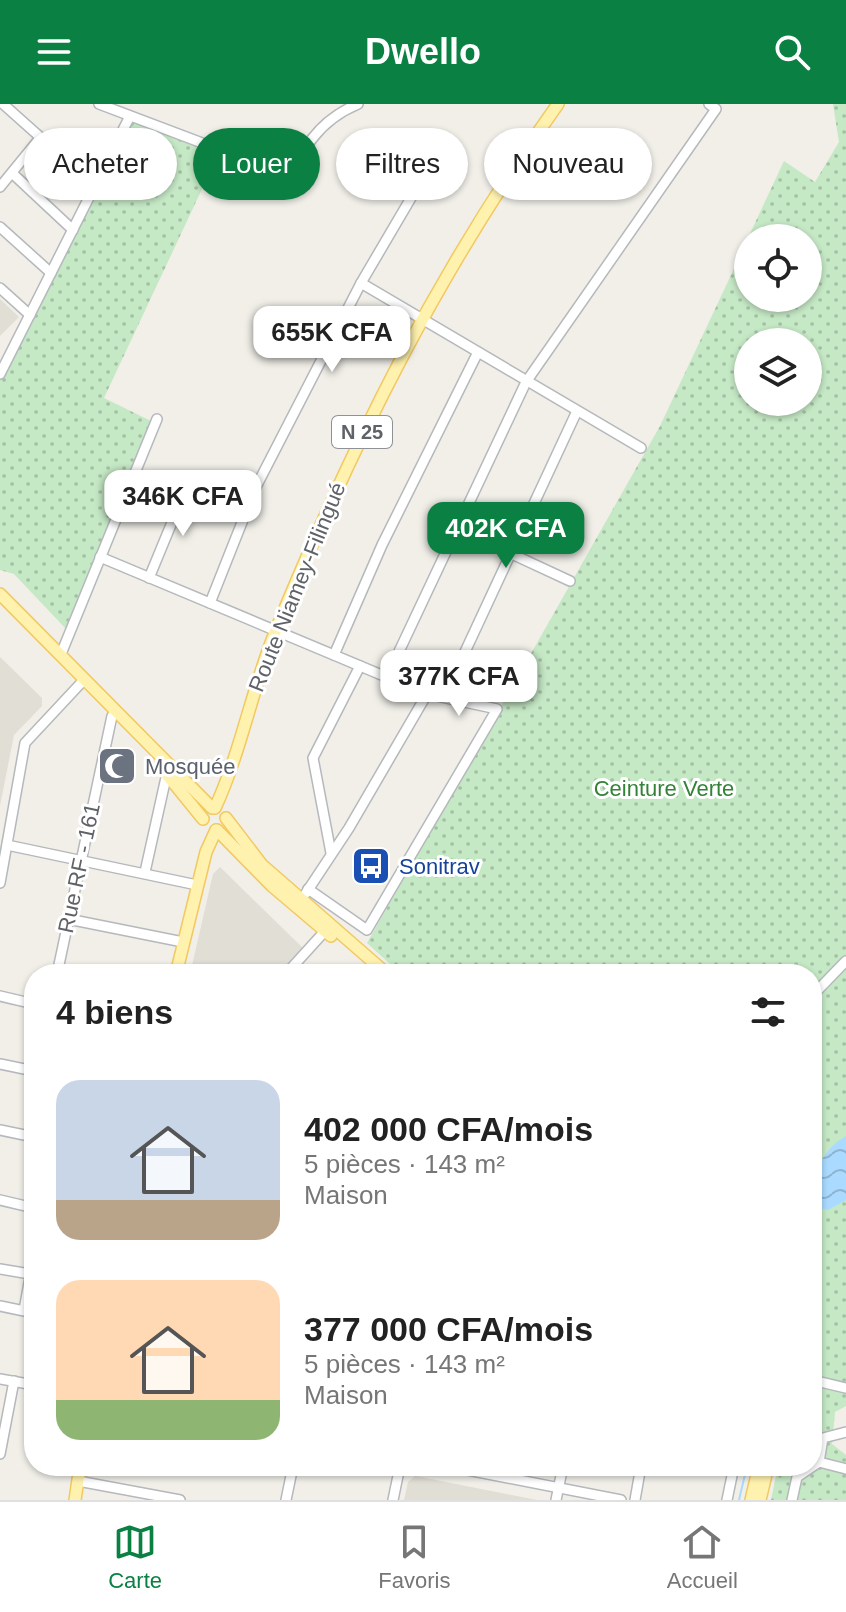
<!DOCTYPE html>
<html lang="fr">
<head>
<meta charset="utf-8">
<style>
	:root { --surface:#fff; --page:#f2f2f2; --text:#222; --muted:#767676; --line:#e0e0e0; --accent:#0b8043 }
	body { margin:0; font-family:Helvetica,sans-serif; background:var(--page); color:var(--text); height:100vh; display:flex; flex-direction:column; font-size:30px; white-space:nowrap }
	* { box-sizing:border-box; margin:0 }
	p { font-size:26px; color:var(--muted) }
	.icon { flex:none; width:44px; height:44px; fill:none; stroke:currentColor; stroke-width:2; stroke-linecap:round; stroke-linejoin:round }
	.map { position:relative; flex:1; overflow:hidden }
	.side { position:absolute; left:24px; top:860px; width:798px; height:512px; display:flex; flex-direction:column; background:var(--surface); border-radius:32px; box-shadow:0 2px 6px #0004 }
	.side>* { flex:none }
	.hud { position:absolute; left:24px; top:24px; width:798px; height:72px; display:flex; gap:16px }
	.tools { position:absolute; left:734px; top:120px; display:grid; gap:16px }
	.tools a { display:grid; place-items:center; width:88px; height:88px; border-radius:50%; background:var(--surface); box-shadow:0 2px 6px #0004; font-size:40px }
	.price { position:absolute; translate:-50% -68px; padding:0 18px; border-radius:16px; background:#fff; color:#222; font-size:26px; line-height:52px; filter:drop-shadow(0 2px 4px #0008) }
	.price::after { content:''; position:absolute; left:50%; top:48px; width:24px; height:18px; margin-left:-12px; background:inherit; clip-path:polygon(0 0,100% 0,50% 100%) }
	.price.active { background:var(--accent); color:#fff }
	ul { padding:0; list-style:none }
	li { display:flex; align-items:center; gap:24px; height:200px; padding:0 32px }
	li span { display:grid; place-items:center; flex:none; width:224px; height:160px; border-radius:24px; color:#555 }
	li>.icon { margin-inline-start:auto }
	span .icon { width:96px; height:96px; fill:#fffc; stroke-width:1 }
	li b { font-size:34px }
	h2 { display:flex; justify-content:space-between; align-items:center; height:96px; padding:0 32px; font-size:34px }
	.tag { padding:0 28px; border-radius:36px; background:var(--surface); box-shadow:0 2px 6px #0004; font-size:28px; line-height:72px }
	.tag.active { background:var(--accent); color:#fff }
	header { display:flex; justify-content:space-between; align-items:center; height:104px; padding:0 32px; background:var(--accent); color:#fff; font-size:36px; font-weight:700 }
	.menu { display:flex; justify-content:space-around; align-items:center; height:112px; border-top:2px solid var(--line); background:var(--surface); font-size:22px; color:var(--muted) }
	.menu a { display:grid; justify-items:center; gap:4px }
	.menu .active { color:var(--accent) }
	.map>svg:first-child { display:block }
	.education { fill:#e1ded6 }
	.park { fill:url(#park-dots); fill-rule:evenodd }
	.water { fill:url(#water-waves) }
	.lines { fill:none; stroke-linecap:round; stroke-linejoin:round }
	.stream { stroke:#aadaff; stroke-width:2 }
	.minor-casing { stroke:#b5b8bc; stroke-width:12 }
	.major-casing { stroke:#f2c960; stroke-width:14 }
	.minor { stroke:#fff; stroke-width:9 }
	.major { stroke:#fff2af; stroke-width:11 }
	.labels { text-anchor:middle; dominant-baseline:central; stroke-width:6; stroke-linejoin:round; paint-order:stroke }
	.shield { fill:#fff; stroke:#8f9295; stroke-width:2 }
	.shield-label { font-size:20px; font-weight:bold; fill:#5f6368 }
	.street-label { font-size:22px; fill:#5f6368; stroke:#fff }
	.worship-label { font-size:22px; fill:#5b616d; stroke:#fff; text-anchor:start }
	.park-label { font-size:22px; fill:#348238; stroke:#fff }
	.transit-label { font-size:22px; fill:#164399; stroke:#fff; text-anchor:start }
</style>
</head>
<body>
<header><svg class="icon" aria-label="menu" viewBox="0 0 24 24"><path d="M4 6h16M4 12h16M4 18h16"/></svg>Dwello<svg class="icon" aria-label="search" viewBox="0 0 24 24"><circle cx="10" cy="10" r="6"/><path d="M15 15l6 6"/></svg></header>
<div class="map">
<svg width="846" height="1396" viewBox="0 0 846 1396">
	<defs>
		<pattern id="park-dots" width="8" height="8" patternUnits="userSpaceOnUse" patternTransform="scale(2)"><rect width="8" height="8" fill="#c5e8c5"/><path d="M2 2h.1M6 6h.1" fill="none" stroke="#a3c0a4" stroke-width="1.8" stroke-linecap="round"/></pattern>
		<pattern id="water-waves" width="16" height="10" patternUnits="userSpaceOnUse" patternTransform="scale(2)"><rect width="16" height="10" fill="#aadaff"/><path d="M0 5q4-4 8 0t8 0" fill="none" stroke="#8eb4d2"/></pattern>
	</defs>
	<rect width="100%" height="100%" fill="#f1efe8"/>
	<g class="education">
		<polygon points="0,195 19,213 0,232"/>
		<polygon points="0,553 42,594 42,602 14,631 0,702"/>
		<polygon points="220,763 304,845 280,870 190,870 213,770"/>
		<polygon points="415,1372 416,1372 537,1396 404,1396 408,1378"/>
	</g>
	<g class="park">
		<path d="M 833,0 L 846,0 L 846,1302 L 835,1308 L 832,1340 L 846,1351 L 846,1396 L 771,1396 L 778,1362 L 812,1362 L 812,870 L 401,870 L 367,839 L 660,322 L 748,135 L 748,194 L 808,194 L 808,134 L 748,134 L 784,57 L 815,78 L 839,38 ZM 748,238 L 808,238 L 808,298 L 748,298 Z"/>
		<polygon points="133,18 218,51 104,294 151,317 67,526 14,470 0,466 0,276"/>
	</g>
	<path class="water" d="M 846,1032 L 846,1096 L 828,1106 L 812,1102 C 812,1072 819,1048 846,1032 Z"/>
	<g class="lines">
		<g class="stream">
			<polyline points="812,1109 814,1103"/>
			<polyline points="739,1396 747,1362"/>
		</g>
		<g class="minor-casing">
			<g id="minor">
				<polyline points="3,0 95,82"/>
				<polyline points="99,0 226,48"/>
				<polyline points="12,69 73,126"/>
				<polyline points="0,83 40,34"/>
				<path d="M 285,86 C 301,47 317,17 358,0"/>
				<polyline points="0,123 51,169"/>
				<polyline points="361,179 641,344"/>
				<polyline points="0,184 30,211"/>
				<polyline points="0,270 130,12"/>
				<polyline points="456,424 570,477"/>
				<polyline points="100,453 427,590 497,605 367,826 308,785"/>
				<polyline points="149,474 187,382"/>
				<polyline points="210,499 256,383 361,179 445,36"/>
				<polyline points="61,550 157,315"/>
				<polyline points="334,551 382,441 478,248"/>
				<polyline points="387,573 526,278 716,5 709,0"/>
				<polyline points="444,593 577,307"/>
				<polyline points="7,741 197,781"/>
				<polyline points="331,749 313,654 360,562"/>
				<polyline points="145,768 167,669"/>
				<polyline points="0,779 25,639 81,579"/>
				<polyline points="306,789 349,724 427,590"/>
				<polyline points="68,815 183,838"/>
				<polyline points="57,870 112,612"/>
				<polyline points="286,870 325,827"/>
				<polyline points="0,892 34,900"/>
				<polyline points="812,892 846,857"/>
				<polyline points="0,960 34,967"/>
				<polyline points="0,1026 34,1033"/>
				<polyline points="0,1096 34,1104"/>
				<polyline points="0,1165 30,1170"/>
				<polyline points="0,1202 34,1209"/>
				<polyline points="24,1206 34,1151"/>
				<polyline points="0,1275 34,1281"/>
				<polyline points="812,1276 846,1284"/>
				<polyline points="0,1350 14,1277"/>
				<polyline points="819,1358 823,1334 846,1328"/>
				<polyline points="447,1362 621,1396"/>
				<polyline points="78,1377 180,1396"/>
				<polyline points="286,1396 293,1362"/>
				<polyline points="393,1396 400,1362"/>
				<polyline points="556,1396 563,1362"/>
				<polyline points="635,1396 641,1362"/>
				<polyline points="727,1396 734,1362"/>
				<polyline points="792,1396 797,1373 819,1358 846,1365"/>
			</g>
		</g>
		<g class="major-casing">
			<g id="major">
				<polyline points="0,490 212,704"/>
				<polyline points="160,662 203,715"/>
				<path d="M 215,704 C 241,648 252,584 276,526 C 354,337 438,167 558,0"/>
				<polyline points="226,714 262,761 387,870"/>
				<polyline points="217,726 272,782 331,832"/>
				<polyline points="176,870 206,748 216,726"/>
				<polyline points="75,1396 80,1362"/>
				<polyline points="751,1396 759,1362"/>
				<polyline points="760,1396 768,1362"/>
			</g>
		</g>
		<use href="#minor" class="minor"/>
		<use href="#major" class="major"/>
	</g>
	<defs>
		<g id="mosque-square" transform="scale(2)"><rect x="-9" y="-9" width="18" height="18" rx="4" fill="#6b7280" stroke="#fff"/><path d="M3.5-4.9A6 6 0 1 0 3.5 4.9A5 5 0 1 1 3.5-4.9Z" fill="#fff"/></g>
		<g id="bus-square" transform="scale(2)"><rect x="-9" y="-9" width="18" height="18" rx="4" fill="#1a4fb4" stroke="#fff"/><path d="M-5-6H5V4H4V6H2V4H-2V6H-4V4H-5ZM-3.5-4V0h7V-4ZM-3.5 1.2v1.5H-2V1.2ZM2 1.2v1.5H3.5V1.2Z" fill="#fff"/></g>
	</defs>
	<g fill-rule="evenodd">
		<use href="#mosque-square" x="117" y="662"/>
		<use href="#bus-square" x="371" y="762"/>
	</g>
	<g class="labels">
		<rect class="shield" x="332" y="312" width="60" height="32" rx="6"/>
		<g class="shield-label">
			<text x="362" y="328">N 25</text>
		</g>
		<g class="street-label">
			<text transform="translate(297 483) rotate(-68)">Route Niamey-Filingué</text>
			<text transform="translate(79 764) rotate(-78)">Rue RF - 161</text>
		</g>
		<g class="worship-label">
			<text x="145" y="662">Mosquée</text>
		</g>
		<g class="park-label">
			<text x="664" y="684">Ceinture Verte</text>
		</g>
		<g class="transit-label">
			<text x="399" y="762">Sonitrav</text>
		</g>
	</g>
</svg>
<div class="tools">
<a><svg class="icon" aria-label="locate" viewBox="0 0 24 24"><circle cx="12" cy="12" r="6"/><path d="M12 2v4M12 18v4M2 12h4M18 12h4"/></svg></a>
<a><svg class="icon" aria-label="layers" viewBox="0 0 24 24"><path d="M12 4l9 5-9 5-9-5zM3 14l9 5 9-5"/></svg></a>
</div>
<b class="price" style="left:332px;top:270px">655K CFA</b>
<b class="price" style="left:183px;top:434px">346K CFA</b>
<b class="price active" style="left:506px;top:466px">402K CFA</b>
<b class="price" style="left:459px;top:614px">377K CFA</b>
<div class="hud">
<a class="tag">Acheter</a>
<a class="tag active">Louer</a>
<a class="tag">Filtres</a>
<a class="tag">Nouveau</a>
</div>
<section class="side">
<h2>4 biens<svg class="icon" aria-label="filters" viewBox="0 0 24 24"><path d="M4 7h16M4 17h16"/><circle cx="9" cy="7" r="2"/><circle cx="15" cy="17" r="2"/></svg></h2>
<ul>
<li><span style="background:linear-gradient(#c9d6e8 75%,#b9a48a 0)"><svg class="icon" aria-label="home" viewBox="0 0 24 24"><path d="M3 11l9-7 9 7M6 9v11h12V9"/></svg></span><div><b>402 000 CFA/mois</b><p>5 pièces · 143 m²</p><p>Maison</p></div></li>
<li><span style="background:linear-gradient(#ffd9b3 75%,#8fb573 0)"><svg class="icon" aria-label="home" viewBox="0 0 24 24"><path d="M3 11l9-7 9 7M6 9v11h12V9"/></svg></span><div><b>377 000 CFA/mois</b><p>5 pièces · 143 m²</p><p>Maison</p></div></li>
</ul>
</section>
</div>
<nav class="menu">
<a class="active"><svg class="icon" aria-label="map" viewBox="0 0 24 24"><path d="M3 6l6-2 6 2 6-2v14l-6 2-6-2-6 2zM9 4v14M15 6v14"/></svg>Carte</a>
<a><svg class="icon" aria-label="saved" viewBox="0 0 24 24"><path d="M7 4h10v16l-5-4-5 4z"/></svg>Favoris</a>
<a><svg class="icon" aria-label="home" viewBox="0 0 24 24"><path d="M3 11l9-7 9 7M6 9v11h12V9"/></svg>Accueil</a>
</nav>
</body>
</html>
